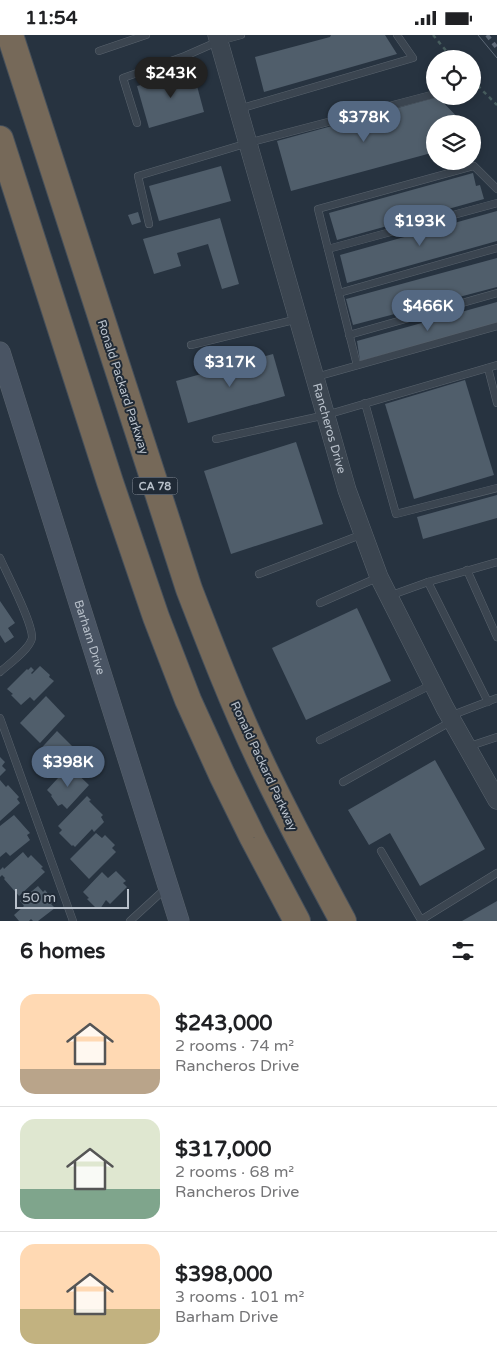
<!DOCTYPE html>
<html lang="en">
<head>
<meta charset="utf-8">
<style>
	:root { --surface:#fff; --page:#f2f2f2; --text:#202124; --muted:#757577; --line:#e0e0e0; --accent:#546882 }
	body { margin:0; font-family:"Varela Round",sans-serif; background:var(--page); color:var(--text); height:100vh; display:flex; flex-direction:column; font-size:19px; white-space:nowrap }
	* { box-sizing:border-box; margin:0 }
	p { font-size:16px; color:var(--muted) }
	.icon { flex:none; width:28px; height:28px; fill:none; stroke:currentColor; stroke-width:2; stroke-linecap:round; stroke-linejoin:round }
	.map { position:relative; height:886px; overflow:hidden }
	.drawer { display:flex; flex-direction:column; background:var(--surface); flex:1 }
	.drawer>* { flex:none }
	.controls { position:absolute; left:426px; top:15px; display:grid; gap:10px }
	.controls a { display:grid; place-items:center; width:55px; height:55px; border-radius:50%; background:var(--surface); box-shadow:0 2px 8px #0003; font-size:25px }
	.scale { position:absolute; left:15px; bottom:12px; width:114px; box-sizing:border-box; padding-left:5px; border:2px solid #b8c0ca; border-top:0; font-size:14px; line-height:18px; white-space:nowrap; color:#b8c0ca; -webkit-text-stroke:4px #202a36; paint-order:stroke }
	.price { position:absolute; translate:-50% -42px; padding:0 11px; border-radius:18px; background:var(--accent); color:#fff; font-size:16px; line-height:32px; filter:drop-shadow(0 1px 2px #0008) }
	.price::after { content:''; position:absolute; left:50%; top:30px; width:15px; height:11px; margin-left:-8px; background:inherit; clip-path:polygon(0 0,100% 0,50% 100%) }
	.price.active { background:#222; color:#fff }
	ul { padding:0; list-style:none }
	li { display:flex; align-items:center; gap:15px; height:125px; padding:0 20px }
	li+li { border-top:1px solid var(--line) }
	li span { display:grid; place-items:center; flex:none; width:140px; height:100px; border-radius:15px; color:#555 }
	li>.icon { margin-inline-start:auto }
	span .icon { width:60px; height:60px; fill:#fffc; stroke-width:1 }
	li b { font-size:21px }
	h2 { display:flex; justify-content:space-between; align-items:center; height:60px; padding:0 20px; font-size:21px }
	.status { display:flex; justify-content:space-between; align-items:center; height:35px; padding:0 25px; background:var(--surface); direction:ltr }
	.status svg { height:14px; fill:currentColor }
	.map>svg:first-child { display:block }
	.building { fill:#505e6b }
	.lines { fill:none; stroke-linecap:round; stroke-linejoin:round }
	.service-casing { stroke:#59636d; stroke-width:8 }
	.tertiary-casing { stroke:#59636d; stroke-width:19 }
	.secondary-casing { stroke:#59636d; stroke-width:21 }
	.motorway-casing { stroke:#46505b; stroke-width:28 }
	.path { stroke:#475d5e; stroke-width:2.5; stroke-dasharray:4 4; stroke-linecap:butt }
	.service { stroke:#3b4550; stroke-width:7 }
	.tertiary { stroke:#3b4550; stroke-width:18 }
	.secondary { stroke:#495463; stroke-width:20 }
	.motorway { stroke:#766959; stroke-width:26 }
	.tram { stroke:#5d6977; stroke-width:1 }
	.rail { stroke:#5d6977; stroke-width:4; stroke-dasharray:5 5; stroke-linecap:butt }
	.labels { text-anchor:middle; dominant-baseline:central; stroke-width:4; stroke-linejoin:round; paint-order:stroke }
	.shield { fill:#202a36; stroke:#8a939e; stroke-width:1 }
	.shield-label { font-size:11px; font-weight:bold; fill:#b8c0ca }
	.street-label { font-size:12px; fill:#b8c0ca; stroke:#202a36 }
</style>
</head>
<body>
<div class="status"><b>11:54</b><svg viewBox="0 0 49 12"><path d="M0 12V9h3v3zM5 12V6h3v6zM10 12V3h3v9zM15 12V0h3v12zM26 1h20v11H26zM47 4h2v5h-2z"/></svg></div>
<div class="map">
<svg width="497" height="886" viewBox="0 0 497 886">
	<rect width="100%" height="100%" fill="#273340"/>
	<g class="building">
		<polygon points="331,0 385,0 397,19 264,57 255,22 330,2"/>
		<polygon points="193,36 204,77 149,93 137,51"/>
		<polygon points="438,62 464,89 435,89 435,117 291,156 277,106"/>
		<polygon points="221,131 231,166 159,186 149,151"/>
		<polygon points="473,138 476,151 480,150 484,164 337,205 329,178"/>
		<polygon points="497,176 497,206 347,248 340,220"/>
		<polygon points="138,177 141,187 132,190 128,180"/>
		<polygon points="220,183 239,249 222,254 208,209 177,218 181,231 154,239 143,204"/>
		<polygon points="497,223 497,252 353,290 346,264"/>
		<polygon points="497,267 497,288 360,326 357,306"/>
		<polygon points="273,319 285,361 188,388 176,346"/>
		<polygon points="465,345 494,440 414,464 385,369"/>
		<polygon points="296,407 323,489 231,519 204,436"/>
		<polygon points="497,460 497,483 423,504 417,482"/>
		<polygon points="0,566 15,588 8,593 14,602 5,608 0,600"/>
		<polygon points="357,573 391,646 306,685 272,613"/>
		<polygon points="40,631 50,640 49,642 54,646 34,666 30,662 21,670 11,660 13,659 7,654 27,634 28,635 31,632 34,635 31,638 32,639"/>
		<polygon points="46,661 65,681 40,708 20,688"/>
		<polygon points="57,696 76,715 58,735 53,731 49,735 34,721"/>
		<polygon points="0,722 5,727 2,731 6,735 0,741"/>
		<polygon points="435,725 485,814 420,851 390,798 369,810 348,775"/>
		<polygon points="69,731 89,750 67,774 62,769 58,771 51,761 52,760 47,755"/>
		<polygon points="0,745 6,752 8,750 19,762 17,764 20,768 0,786"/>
		<polygon points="87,761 91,765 89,766 103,780 101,782 104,787 94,797 92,794 75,812 73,810 72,811 59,798 62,795 58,791"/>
		<polygon points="14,780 30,798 27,800 30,805 10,821 6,817 0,822 0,791"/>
		<polygon points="96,798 102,803 105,800 115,810 112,813 116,817 89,844 70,824"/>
		<polygon points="23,817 28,823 31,820 43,832 41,833 45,837 19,861 4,844 5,843 2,840 0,842 0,835 3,832 4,834"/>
		<polygon points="116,836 126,846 123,848 127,852 110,869 106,865 100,874 98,873 97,874 87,864 89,863 83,857 102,837 108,843"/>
		<polygon points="38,851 43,857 45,855 54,866 51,869 55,873 38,886 33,886 31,884 29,886 19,886 14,880 24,871 20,866"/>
		<polygon points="497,866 497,886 462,886"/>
	</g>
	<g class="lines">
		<g class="service-casing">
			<g id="service">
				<polyline points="99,16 146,0"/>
				<polyline points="239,74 413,23 397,0"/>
				<polyline points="137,88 123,43 185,21 219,6 241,0"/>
				<polyline points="149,189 138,141 248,108 435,59"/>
				<polyline points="328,214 497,168"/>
				<polyline points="339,258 497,213"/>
				<polyline points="349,300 497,258"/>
				<polyline points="191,310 298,284"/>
				<polyline points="357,330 318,174 474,131 497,154"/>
				<polyline points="488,333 497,368"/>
				<polyline points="316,342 497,291"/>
				<polyline points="365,368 396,479 497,453"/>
				<polyline points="216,404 326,380 497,330"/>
				<path d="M 0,523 C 7,539 33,588 32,603 C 30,614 9,629 0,637"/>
				<polyline points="467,535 497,602"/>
				<polyline points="259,539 363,499"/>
				<polyline points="428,547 488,667"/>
				<polyline points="389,561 428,547 497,527"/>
				<polyline points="320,568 379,542"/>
				<polyline points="450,681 497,663"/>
				<polyline points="0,683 73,886"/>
				<polyline points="320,705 433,649"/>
				<polyline points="467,712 497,702"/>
				<polyline points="343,747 452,686"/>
				<polyline points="381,816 421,885 497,838"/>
				<polyline points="130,886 165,854"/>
			</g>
		</g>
		<g class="tertiary-casing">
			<g id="tertiary">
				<path id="s1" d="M 217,0 L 347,455 L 379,542 L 445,673 L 497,765"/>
			</g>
		</g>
		<g class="secondary-casing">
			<g id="secondary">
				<path id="s2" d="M 0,317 L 179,886"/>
			</g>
		</g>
		<g class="motorway-casing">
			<g id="motorway">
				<path d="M 10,0 L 189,554 C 211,611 233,668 259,723 C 285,779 314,832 343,886"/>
				<polyline points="0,104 110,447 156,582 188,665 222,740 253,803 297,886"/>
			</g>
		</g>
		<g class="path">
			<polyline points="433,0 453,24"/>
			<polyline points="472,45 497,70"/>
		</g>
		<use href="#service" class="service"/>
		<use href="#tertiary" class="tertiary"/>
		<use href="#secondary" class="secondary"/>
		<use href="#motorway" class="motorway"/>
		<polyline class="tram" points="478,0 497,23"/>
		<polyline class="rail" points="487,0 497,13"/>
	</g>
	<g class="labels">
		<rect class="shield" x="132.5" y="442.5" width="45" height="17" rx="4"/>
		<g class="shield-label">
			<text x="155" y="451">CA 78</text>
		</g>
		<g class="street-label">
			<text transform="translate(123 352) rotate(72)">Ronald Packard Parkway</text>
			<text stroke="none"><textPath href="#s1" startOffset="409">Rancheros Drive</textPath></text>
			<text stroke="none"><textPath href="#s2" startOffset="299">Barham Drive</textPath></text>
			<text transform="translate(264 731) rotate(65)">Ronald Packard Parkway</text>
		</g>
	</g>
</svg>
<div class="controls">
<a><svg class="icon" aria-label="locate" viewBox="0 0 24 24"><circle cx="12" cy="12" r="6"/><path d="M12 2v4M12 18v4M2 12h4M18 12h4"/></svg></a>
<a><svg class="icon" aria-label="layers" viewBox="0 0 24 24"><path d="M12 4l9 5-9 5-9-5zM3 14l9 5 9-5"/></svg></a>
</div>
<div class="scale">50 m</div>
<b class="price active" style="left:171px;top:64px">$243K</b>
<b class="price" style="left:364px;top:108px">$378K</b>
<b class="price" style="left:420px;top:212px">$193K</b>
<b class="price" style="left:428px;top:297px">$466K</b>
<b class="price" style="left:230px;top:353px">$317K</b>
<b class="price" style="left:68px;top:753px">$398K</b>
</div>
<section class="drawer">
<h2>6 homes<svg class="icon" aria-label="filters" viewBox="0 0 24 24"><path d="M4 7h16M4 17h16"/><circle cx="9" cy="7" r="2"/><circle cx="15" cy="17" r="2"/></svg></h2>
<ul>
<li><span style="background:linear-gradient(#ffd9b3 75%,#b9a48a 0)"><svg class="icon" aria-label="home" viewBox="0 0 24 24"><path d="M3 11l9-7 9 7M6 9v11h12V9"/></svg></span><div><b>$243,000</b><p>2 rooms · 74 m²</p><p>Rancheros Drive</p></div></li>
<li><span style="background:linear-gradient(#dfe7d0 70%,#7fa58c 0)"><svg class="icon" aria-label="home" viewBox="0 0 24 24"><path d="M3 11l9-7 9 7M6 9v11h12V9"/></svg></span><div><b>$317,000</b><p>2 rooms · 68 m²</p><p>Rancheros Drive</p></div></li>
<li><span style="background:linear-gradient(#ffd9b3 65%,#c2b280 0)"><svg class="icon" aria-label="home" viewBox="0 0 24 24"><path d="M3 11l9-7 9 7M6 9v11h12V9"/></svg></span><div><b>$398,000</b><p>3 rooms · 101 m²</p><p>Barham Drive</p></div></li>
</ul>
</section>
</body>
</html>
